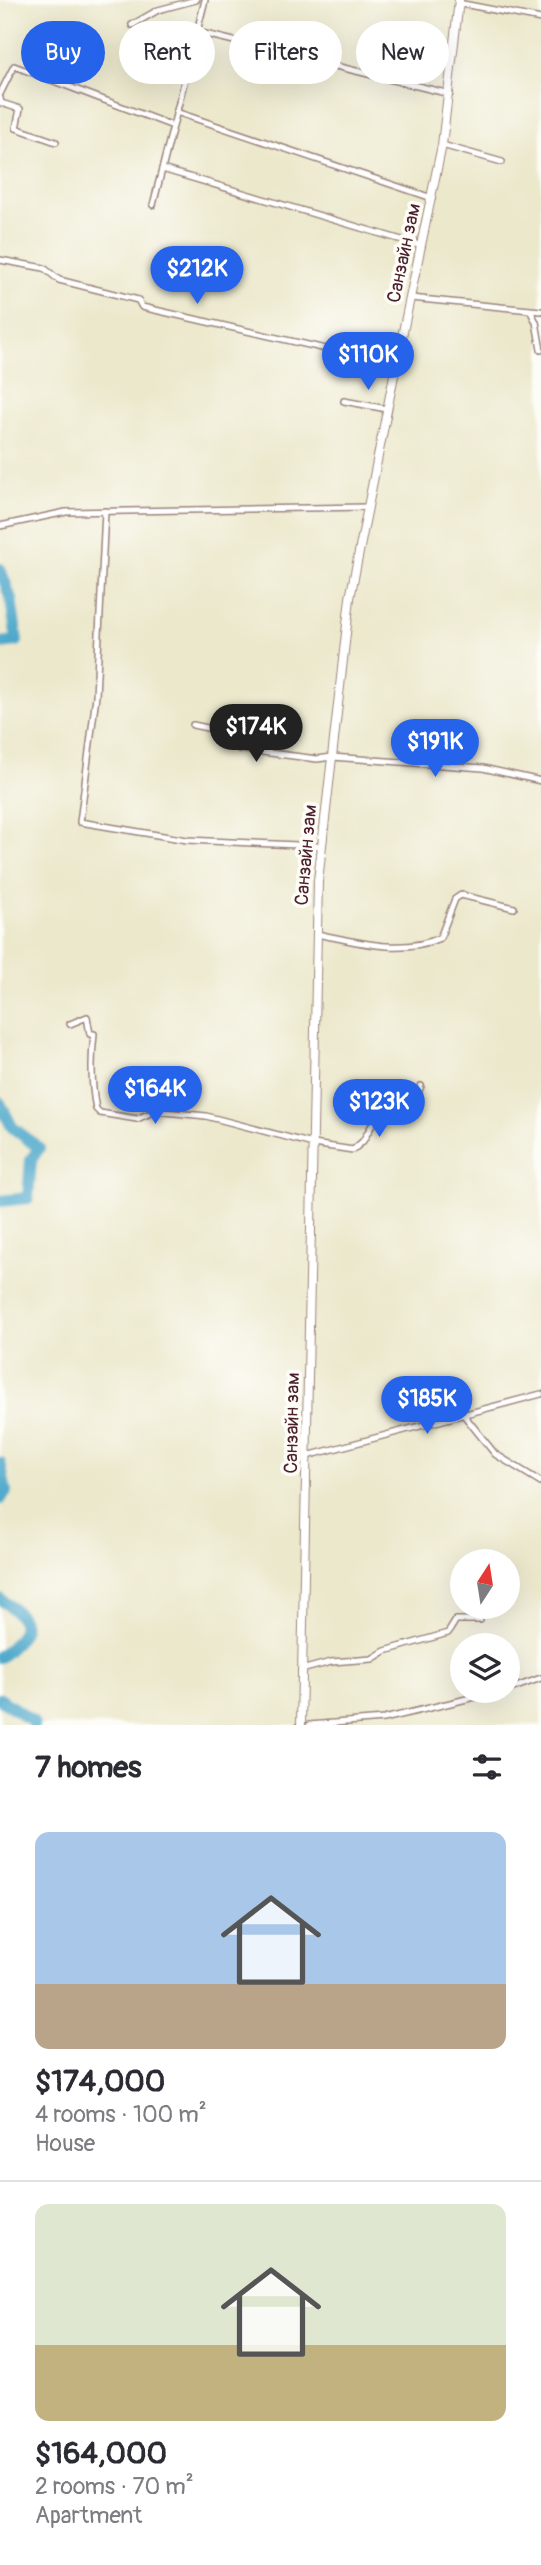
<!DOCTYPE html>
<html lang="en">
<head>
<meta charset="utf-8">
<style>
	:root { --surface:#fff; --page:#f2f2f3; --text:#2b2b33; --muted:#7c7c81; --line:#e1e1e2; --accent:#2563eb }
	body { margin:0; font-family:Pangolin,sans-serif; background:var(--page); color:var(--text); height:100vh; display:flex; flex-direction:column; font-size:26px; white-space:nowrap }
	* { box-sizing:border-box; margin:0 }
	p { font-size:23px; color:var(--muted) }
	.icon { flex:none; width:38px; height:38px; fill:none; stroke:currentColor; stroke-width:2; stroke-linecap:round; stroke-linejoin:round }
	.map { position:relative; height:1725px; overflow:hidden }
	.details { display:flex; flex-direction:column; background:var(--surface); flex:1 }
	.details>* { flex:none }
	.top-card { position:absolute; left:21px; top:21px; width:500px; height:63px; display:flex; gap:14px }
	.needle { width:46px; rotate:12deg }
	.controls { position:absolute; left:450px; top:1549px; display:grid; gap:14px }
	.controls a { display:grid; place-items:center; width:70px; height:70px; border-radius:50%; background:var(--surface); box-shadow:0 7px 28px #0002; font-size:35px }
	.price { position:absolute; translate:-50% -60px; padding:0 16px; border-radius:24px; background:var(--accent); color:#fff; font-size:23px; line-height:46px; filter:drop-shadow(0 2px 4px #0008) }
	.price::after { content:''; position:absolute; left:50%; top:42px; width:21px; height:16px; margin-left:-10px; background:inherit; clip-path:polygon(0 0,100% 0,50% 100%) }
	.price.active { background:#222; color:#fff }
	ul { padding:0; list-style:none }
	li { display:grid; align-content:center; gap:14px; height:371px; padding:0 35px }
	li+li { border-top:2px solid var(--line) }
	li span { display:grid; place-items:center; height:217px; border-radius:14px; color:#555 }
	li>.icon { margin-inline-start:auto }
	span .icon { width:126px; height:126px; fill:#fffc; stroke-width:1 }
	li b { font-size:30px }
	h2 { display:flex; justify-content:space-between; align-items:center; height:84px; padding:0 35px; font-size:30px }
	.chip { padding:0 24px; border-radius:32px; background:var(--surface); box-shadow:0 7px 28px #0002; font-size:24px; line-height:63px }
	.chip.active { background:var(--accent); color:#fff }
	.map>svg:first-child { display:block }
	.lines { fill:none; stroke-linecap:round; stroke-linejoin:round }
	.river { stroke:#4da8cb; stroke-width:12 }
	.street-casing { stroke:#9b847c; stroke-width:8 }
	.secondary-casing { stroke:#9b847c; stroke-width:10 }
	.street { stroke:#fff; stroke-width:5 }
	.secondary { stroke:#fff; stroke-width:8 }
	.labels { text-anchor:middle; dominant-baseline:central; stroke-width:7; stroke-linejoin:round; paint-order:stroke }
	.street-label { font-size:19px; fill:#4a1f2b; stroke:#fdfcf7 }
</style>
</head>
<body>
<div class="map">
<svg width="541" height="1725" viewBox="0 0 541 1725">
	<rect width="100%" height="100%" fill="#fdfcf7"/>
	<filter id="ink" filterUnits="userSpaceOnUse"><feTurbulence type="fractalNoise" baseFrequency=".0143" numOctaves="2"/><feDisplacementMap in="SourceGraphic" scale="14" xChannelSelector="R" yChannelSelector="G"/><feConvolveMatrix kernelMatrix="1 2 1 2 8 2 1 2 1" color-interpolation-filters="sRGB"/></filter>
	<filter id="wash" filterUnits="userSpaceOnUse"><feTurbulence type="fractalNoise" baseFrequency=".00686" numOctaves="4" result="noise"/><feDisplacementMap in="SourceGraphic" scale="28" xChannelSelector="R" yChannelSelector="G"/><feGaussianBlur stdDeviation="1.57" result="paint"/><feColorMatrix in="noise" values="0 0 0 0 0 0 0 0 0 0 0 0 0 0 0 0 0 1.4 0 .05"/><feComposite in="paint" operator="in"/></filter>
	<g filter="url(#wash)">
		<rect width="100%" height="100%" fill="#ece8cc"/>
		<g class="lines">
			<g class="river">
				<polyline points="0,569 11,599 17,641 0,643"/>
				<polyline points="0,1103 12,1127 39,1148 31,1160 28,1198 0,1201"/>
				<polyline points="0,1463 6,1492 0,1499"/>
				<path d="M 0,1599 C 34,1622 29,1632 0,1657"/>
				<polyline points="0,1699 32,1721 34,1725"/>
			</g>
		</g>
	</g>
	<g filter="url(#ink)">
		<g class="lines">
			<g class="street-casing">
				<g id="street">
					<polyline points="458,3 541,19"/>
					<polyline points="132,25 158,10 196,0"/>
					<polyline points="197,32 450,94"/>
					<polyline points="0,94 14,66 173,126"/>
					<polyline points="0,98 1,103 20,109 16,128 56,142"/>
					<polyline points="176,112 432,198"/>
					<polyline points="442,145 502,162"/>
					<polyline points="162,169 422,246"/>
					<polyline points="153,205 205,0"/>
					<polyline points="0,260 44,268 59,280 138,300 142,307 396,365"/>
					<polyline points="411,298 541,311"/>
					<polyline points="531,312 536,322 541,350"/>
					<polyline points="344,401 387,409"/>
					<polyline points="105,511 96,696 80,822 187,840 321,846"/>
					<polyline points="0,526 66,512 368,507"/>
					<polyline points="193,725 241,735 239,749 317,759 332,757 483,768 541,781"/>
					<path d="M 317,934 C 357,942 401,955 440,938 L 455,899 L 461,895 L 514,908"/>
					<path d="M 70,1024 L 87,1017 L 90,1034 L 94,1034 C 91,1059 91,1084 96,1109 L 100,1113 L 137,1119 L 155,1111 L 206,1116 L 313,1144 L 353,1150 L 363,1141 L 377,1116 L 414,1103 L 421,1086"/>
					<polyline points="463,1414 495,1454 541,1482"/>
					<polyline points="307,1456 541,1394"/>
					<polyline points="301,1670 331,1662 372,1659 385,1651 448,1633 456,1620 480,1620"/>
					<polyline points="508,1690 541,1678"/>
					<polyline points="309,1725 384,1719 504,1690"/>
				</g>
			</g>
			<g class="secondary-casing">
				<polyline id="secondary" points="301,1725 318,881 350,598 396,365 442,145 459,0"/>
			</g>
			<use href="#street" class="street"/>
			<use href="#secondary" class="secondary"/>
		</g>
	</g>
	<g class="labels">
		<g class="street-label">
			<text transform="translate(404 253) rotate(-78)">Санзайн зам</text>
			<text transform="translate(306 855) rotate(-85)">Санзайн зам</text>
			<text transform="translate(292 1423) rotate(-89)">Санзайн зам</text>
		</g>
	</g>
</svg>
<div class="controls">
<a><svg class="needle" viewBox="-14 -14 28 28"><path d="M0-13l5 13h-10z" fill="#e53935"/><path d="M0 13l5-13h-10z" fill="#7c7c81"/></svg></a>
<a><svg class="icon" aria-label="layers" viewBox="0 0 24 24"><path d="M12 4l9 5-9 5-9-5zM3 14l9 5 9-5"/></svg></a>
</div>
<b class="price" style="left:197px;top:306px">$212K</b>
<b class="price" style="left:368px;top:392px">$110K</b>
<b class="price active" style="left:256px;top:764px">$174K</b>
<b class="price" style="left:435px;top:779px">$191K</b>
<b class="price" style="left:155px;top:1126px">$164K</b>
<b class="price" style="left:379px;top:1139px">$123K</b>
<b class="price" style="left:427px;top:1436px">$185K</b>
<div class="top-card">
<a class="chip active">Buy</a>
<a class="chip">Rent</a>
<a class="chip">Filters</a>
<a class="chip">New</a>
</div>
</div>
<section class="details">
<h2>7 homes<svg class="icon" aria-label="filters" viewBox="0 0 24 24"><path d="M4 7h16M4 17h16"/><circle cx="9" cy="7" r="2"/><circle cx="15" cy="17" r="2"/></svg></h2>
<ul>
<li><span style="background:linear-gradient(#a9c7e8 70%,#b9a48a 0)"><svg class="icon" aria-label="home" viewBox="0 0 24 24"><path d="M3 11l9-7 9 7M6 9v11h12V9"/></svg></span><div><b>$174,000</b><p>4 rooms · 100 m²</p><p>House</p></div></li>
<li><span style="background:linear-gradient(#dfe7d0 65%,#c2b280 0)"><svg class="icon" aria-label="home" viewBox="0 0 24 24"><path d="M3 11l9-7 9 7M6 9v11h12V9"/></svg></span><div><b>$164,000</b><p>2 rooms · 70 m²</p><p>Apartment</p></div></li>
</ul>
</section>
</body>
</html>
